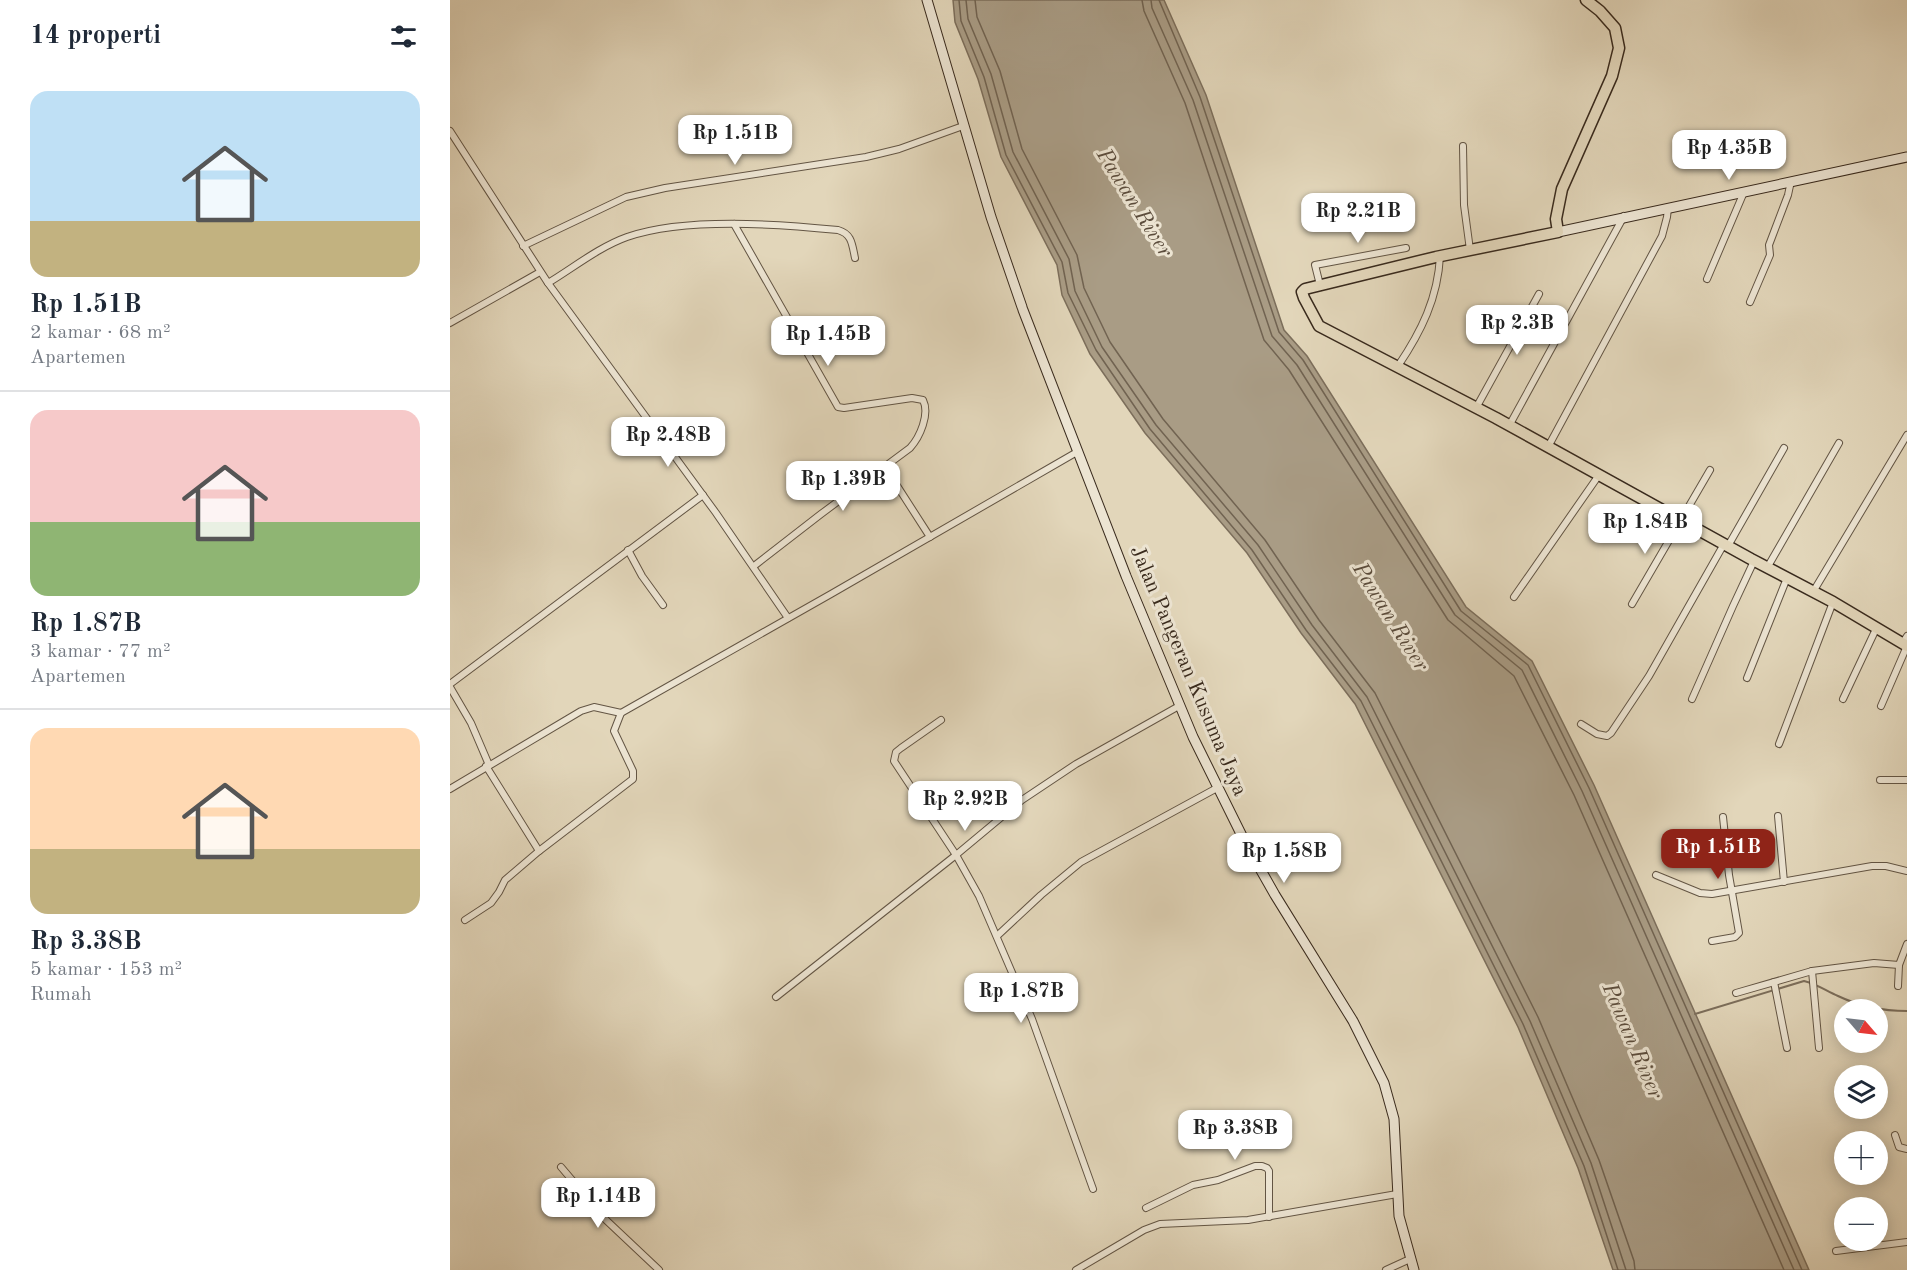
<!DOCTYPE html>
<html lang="id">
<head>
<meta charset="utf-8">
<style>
	:root { --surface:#fff; --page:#f6f6f7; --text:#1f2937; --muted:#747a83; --line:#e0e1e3; --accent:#8f2418 }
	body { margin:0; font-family:"Old Standard TT",serif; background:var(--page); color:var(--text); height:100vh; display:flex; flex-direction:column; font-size:22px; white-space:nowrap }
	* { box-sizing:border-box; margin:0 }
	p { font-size:20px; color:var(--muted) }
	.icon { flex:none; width:33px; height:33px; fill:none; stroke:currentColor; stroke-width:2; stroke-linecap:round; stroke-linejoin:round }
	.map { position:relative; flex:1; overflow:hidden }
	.drawer { display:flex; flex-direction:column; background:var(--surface); width:450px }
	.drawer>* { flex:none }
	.needle { width:39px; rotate:118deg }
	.buttons { position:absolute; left:1384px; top:999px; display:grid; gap:12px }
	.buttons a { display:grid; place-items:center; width:54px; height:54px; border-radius:50%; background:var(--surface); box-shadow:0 3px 15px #0003; font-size:30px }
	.price { position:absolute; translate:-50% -51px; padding:0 14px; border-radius:12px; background:#fff; color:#222; font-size:20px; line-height:39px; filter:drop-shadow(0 2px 3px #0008) }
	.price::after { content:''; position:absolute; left:50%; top:36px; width:18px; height:14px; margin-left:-9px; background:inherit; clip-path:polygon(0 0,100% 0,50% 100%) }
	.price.active { background:var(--accent); color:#fff }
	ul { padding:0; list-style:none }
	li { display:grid; align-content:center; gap:12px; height:318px; padding:0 30px }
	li+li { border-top:2px solid var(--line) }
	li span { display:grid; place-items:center; height:186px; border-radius:18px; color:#555 }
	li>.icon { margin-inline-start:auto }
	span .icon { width:108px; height:108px; fill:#fffc; stroke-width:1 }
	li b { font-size:26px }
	h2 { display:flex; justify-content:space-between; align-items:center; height:72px; padding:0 30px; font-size:26px }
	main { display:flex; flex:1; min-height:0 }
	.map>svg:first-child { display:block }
	.water { fill:#a99c85; stroke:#7c6e5b; stroke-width:1.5 }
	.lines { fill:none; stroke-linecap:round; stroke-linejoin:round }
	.shore { stroke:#716351; stroke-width:1.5 }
	.stream { stroke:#7c6e5b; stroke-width:2 }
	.street-casing { stroke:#635544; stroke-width:8 }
	.secondary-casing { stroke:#392a1d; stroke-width:11 }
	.primary-casing { stroke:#392a1d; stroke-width:13 }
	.street { stroke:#ece4d2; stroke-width:6 }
	.secondary { stroke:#ece4d2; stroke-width:9 }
	.primary { stroke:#e2d6ba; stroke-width:10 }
	.labels { text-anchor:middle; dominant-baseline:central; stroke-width:6; stroke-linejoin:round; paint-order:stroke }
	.street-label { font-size:21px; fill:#392a1d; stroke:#ece4d2 }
	.water-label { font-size:22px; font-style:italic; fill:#5b4c3c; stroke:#ece4d2 }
</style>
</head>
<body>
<main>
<section class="drawer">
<h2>14 properti<svg class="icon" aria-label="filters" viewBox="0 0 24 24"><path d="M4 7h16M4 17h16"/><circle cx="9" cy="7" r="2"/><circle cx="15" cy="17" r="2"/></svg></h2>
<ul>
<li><span style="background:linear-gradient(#bfe0f5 70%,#c2b280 0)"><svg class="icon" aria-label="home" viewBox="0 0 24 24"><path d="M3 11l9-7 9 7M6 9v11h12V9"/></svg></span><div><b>Rp 1.51B</b><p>2 kamar · 68 m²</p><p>Apartemen</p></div></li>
<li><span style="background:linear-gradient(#f6c9c9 60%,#8fb573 0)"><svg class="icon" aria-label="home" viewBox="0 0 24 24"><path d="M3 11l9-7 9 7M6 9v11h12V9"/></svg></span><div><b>Rp 1.87B</b><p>3 kamar · 77 m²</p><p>Apartemen</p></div></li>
<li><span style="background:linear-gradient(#ffd9b3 65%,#c2b280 0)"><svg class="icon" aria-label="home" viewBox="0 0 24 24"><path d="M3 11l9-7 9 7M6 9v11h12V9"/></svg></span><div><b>Rp 3.38B</b><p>5 kamar · 153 m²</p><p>Rumah</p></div></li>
</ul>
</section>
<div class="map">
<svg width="1457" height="1270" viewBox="0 0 1457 1270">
	<rect width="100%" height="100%" fill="#e2d6ba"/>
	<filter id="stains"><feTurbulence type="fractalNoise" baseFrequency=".00333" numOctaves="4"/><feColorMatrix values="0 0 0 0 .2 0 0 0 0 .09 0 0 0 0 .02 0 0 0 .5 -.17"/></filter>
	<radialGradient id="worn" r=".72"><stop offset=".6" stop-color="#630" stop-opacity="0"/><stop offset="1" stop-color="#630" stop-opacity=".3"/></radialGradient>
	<polygon class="water" points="503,0 714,0 756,95 834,330 857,356 1016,607 1082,661 1144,785 1359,1270 1163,1270 1128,1168 1068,1027 905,704 851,633 797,553 695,433 640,354 612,295 607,265 551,157 528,79 505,22"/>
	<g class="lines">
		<g class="shore">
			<polyline points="509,0 511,21 534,77 556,155 612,262 618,293 646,350 700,429 802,550 856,630 911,701 1073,1024 1134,1166 1168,1270"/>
			<polyline points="516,0 518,19 541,74 563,152 619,259 625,291 652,347 706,425 808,545 862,625 917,697 1080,1021 1141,1163 1176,1270"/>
			<polyline points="525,0 527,17 550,71 572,149 627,255 634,288 660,342 713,419 815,540 869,620 925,693 1088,1017 1149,1160 1184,1261 1185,1270"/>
			<polyline points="692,0 694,11 735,103 814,340 839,370 998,620 1064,676 1124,795 1334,1270"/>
			<polyline points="701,0 702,8 743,100 822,336 847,365 1005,615 1072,670 1132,791 1344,1270"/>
			<polyline points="709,0 750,97 829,332 853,360 1011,611 1078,665 1139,788 1352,1270"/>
		</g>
		<path class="stream" d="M 1245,1014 L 1354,981 C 1367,984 1376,991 1388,996 C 1409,1006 1435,1011 1457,1011"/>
		<g class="street-casing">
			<g id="street">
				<polyline points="0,131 98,283 266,513 338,618"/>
				<polyline points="1013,146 1014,205 1020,250"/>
				<path d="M 284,224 L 388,407 L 394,408 L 462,398 L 473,400 C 480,414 470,437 460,448 L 371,514 L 304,566"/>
				<polyline points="73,246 176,197 215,188 416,157 449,149 513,126"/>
				<polyline points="1257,279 1294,192"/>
				<path d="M 98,283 C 123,268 149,247 177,237 C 235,217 327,224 388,230 C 402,234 402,244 405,258"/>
				<polyline points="870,285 865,265 956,248"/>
				<polyline points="1300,302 1320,255 1319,245 1338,195 1341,181"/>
				<polyline points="0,323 90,272"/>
				<path d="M 948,366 C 971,332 988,298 990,256"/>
				<polyline points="1026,408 1089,294"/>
				<polyline points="1059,426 1174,216"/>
				<polyline points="1098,447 1212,236 1217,217 1218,208"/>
				<polyline points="435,467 480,537"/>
				<polyline points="1278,546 1334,448"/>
				<polyline points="178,550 192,576 213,605"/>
				<polyline points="1317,568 1389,443"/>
				<polyline points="1363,592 1457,435"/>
				<polyline points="1064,597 1149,475"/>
				<polyline points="1182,604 1260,470"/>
				<polyline points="1452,644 1457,636"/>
				<polyline points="1297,678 1337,578"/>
				<polyline points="0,684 253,495"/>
				<polyline points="0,687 21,723 39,765"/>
				<polyline points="1242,699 1283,606 1304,561"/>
				<polyline points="1393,699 1426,629"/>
				<polyline points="1431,706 1457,646"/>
				<polyline points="491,720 451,748 446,752 444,761 506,855 529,896 582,1019 643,1189"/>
				<polyline points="1131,724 1147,734 1157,736 1161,733 1199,676 1274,544"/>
				<polyline points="1329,744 1383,602"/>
				<polyline points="36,766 89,851"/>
				<polyline points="1430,780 1457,780"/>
				<polyline points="0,789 131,711 144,707 171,713"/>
				<polyline points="1328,816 1334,882"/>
				<polyline points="1206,875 1250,893 1262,894 1422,866 1436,866 1457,871"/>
				<polyline points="15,920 41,903 49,892 55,880 89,851 183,779 183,771 164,731 171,713 381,594 627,452"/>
				<polyline points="547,936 591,895 631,862 767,788"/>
				<polyline points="1262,941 1285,937 1289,933 1279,875 1273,817"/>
				<polyline points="1362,971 1369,1048"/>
				<polyline points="1324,982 1337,1048"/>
				<polyline points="1448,986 1449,965 1457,944"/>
				<polyline points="1286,993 1362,971 1424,963 1449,965"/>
				<polyline points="326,997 506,855 572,800 626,764 729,706"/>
				<polyline points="1445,1135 1449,1147 1457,1149"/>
				<polyline points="111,1167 156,1220 209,1270"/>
				<polyline points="696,1208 743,1185 768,1180 805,1166 812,1166 817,1168 819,1171 819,1217"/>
				<polyline points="1386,1251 1457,1242"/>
				<polyline points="626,1270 694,1230 710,1224 798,1220 947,1194"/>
				<polyline points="936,1270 960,1259"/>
			</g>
		</g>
		<g class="secondary-casing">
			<g id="secondary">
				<polyline points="477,0 541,217 572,307"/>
				<polyline points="1108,232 1457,157"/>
				<polyline points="573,310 676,576 743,737 796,844 825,895 903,1021 934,1083 944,1119 949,1216 964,1270"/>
			</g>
		</g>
		<g class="primary-casing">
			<polyline id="primary" points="1136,0 1150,11 1165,28 1169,48 1162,76 1112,189 1106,219 1108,232 986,257 855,289 852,292 854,298 869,326 1046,418 1301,559 1383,602 1457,646"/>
		</g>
		<use href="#street" class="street"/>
		<use href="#secondary" class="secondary"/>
		<use href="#primary" class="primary"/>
	</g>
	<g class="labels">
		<g class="street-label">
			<text transform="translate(738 671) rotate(67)">Jalan Pangeran Kusuma Jaya</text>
		</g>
		<g class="water-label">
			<text transform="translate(684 203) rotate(58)">Pawan River</text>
			<text transform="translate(940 617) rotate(58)">Pawan River</text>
			<text transform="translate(1182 1041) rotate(67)">Pawan River</text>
		</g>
	</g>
	<rect width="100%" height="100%" filter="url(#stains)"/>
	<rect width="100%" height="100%" fill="url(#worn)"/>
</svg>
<div class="buttons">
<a><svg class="needle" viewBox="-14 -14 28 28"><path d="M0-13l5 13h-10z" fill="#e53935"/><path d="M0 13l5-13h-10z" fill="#747a83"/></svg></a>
<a><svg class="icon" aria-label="layers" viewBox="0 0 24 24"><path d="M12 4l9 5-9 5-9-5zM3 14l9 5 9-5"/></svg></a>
<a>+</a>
<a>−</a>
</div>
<b class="price" style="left:285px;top:166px">Rp 1.51B</b>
<b class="price" style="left:1279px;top:181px">Rp 4.35B</b>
<b class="price" style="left:908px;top:244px">Rp 2.21B</b>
<b class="price" style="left:1067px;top:356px">Rp 2.3B</b>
<b class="price" style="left:378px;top:367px">Rp 1.45B</b>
<b class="price" style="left:218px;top:468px">Rp 2.48B</b>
<b class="price" style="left:393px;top:512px">Rp 1.39B</b>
<b class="price" style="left:1195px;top:555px">Rp 1.84B</b>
<b class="price" style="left:515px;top:832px">Rp 2.92B</b>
<b class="price active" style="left:1268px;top:880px">Rp 1.51B</b>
<b class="price" style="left:834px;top:884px">Rp 1.58B</b>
<b class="price" style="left:571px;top:1024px">Rp 1.87B</b>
<b class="price" style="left:785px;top:1161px">Rp 3.38B</b>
<b class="price" style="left:148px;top:1229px">Rp 1.14B</b>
</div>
</main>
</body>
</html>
